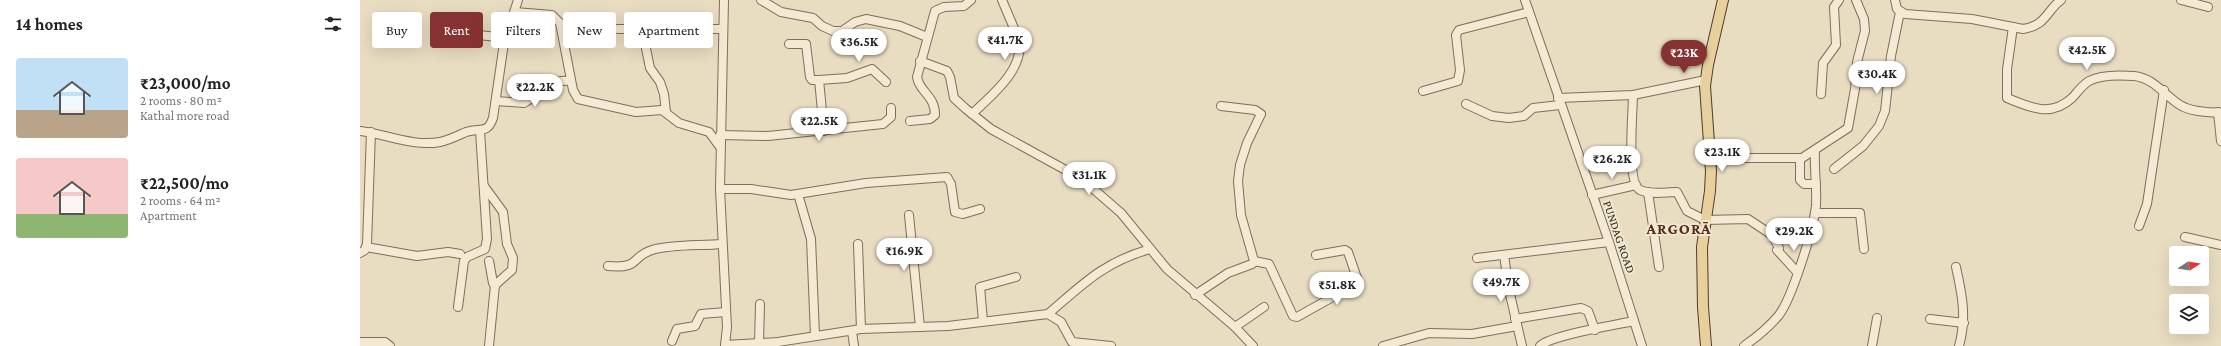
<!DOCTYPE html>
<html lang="en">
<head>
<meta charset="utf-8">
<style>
	:root { --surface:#fff; --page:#f2f2f2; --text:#222; --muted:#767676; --accent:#873232 }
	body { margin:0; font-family:"Crimson Pro",serif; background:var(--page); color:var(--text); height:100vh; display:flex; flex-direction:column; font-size:15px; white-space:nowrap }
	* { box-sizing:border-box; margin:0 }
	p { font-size:13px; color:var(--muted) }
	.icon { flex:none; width:22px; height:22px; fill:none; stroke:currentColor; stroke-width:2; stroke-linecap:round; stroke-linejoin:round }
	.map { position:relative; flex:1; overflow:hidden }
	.details { display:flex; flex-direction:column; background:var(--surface); width:360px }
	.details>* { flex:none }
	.hud { position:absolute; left:12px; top:12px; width:380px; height:36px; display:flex; gap:8px }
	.needle { width:26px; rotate:78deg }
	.fabs { position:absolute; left:1809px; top:246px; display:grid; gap:8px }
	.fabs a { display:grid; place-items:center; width:40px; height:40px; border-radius:4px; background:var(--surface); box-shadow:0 4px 16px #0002; font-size:20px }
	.price { position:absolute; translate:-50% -34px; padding:0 9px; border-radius:14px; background:#fff; color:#222; font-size:13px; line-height:26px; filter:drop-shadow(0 1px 2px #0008) }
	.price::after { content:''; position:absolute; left:50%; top:24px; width:12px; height:9px; margin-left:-6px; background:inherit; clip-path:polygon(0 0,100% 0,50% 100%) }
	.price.current { background:var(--accent); color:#fff }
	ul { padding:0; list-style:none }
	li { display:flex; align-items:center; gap:12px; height:100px; padding:0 16px }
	li span { display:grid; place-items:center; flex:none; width:112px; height:80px; border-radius:4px; color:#555 }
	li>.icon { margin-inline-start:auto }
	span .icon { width:48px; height:48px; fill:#fffc; stroke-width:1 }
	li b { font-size:17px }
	h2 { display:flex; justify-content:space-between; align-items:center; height:48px; padding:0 16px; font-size:17px }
	.chip { padding:0 14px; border-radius:4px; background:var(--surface); box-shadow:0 4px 16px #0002; font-size:14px; line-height:36px }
	.chip.current { background:var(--accent); color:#fff }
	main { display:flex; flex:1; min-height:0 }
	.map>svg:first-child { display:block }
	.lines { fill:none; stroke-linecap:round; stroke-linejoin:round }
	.minor-casing { stroke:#7f6e5b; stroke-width:10 }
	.major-casing { stroke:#4d3d2f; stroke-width:12 }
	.minor { stroke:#f4ead3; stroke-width:8 }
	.major { stroke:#e7d09c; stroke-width:10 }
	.labels { text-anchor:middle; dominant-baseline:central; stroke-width:4; stroke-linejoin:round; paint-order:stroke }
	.street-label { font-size:12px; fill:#30271d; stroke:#f0e7d0 }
	.district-label { font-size:16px; font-weight:bold; letter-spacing:1px; fill:#582e22; stroke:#f0e7d0 }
</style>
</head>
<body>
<main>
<section class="details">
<h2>14 homes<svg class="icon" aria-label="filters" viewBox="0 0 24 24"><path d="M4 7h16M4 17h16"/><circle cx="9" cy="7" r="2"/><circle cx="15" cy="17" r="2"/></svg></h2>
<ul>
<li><span style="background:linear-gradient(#bfe0f5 65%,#b9a48a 0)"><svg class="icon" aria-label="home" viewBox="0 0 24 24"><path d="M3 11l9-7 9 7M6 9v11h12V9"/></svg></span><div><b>₹23,000/mo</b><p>2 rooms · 80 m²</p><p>Kathal more road</p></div></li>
<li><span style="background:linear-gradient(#f6c9c9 70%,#8fb573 0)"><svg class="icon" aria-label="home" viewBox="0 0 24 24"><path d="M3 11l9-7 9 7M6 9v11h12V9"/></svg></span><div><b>₹22,500/mo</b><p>2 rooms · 64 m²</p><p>Apartment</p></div></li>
</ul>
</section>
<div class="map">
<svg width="1861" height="346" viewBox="0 0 1861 346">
	<rect width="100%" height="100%" fill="#e8dcc1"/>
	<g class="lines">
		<g class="minor-casing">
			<g id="minor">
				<polyline points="364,0 360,189 367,327 365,345 418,342 501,329 588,326 688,314 701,322 712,342 751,346"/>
				<polyline points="401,0 421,12 453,18 462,26 473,31 482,31 495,22 506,19 540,26 567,37"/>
				<polyline points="1165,0 1249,242 1282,346"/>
				<path d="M 1535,0 L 1537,9 L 1545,14 L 1612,19 L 1663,29 C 1687,25 1686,11 1701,0"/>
				<polyline points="1821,0 1848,7"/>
				<polyline points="155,12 192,15 200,23 213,90 218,99 276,112 302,110 319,123 349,132 360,147"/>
				<path d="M 1653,27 L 1647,69 L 1647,98 C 1670,107 1690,118 1712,98 C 1717,93 1722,85 1729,81 C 1740,75 1761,75 1774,76 C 1794,78 1804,95 1820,105 C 1831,112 1848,112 1861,113"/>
				<polyline points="258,29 363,29"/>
				<polyline points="282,29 290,68 300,82 304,94 306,112"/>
				<polyline points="101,33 146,38"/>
				<polyline points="429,44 446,44 450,77 452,80 459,80 464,131"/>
				<polyline points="560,61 587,71 590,77 594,98 606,109 631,129 722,179 761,213 807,269 875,327 893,346"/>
				<polyline points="459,80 487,78 512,69 526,82"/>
				<polyline points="1063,91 1098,81 1100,70 1096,35 1099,30 1169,12"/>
				<polyline points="1461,94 1463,63 1476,45 1474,7 1479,0"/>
				<path d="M 1273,95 C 1273,111 1266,183 1280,190 C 1291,195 1306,192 1317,192 L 1327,211 L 1345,220 L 1388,219 L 1412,235 L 1419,248"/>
				<polyline points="1198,98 1273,95 1346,80"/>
				<path d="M 136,101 L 164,103 C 183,92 186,79 211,81"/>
				<polyline points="1106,104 1132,116 1149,118 1164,116 1173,108 1200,105"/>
				<polyline points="1858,112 1861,141"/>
				<path d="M 612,114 C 631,96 665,69 659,40 L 642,0"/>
				<path d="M 550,121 L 570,119 L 575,115 C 575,95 559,92 557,77 L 575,11 L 584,7 L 604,6 L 611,0"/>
				<path d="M 0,131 C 26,134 53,147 80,142 C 89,140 97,136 106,132 C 120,127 127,135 133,118 L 144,43 L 158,0"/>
				<polyline points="360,135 408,136 523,124 531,117 531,108"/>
				<polyline points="1350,158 1442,158 1488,128 1495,89 1497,62 1505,31 1504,19 1496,0"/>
				<polyline points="1440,158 1440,180 1444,184 1456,184"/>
				<polyline points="1474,169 1503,146 1519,126 1525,111 1531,56 1540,12"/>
				<polyline points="124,186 143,212 147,244 153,258 152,270 135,285 129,346"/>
				<polyline points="360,189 391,189 431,195 506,183 587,177 591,184 595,212 603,214 620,209"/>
				<polyline points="1288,192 1299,267"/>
				<polyline points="438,194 451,239 455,335"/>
				<polyline points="1232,195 1276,185"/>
				<polyline points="1455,213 1500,213 1504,249"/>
				<polyline points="549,215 560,327"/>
				<polyline points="1779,226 1787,204 1804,90"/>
				<polyline points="1825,237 1861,245"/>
				<polyline points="498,244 501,329"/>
				<polyline points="6,247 57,256 88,252 100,254"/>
				<polyline points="1417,250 1437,272"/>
				<polyline points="0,253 5,250 7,244 11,132"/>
				<polyline points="1144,255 1149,290 1162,346"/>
				<polyline points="1117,258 1249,242"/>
				<polyline points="129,261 133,283 135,286"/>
				<polyline points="894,261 909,264 933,316 937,317 996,284 998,281 988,252 985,250 956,255"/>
				<path d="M 248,266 C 281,269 270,257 292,250 C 313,244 340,246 362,244"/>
				<path d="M 1596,267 C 1602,294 1607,318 1599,346"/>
				<polyline points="835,295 868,273 892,264 894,261 881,215 878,181 880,165 887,143 901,114 895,110 861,106"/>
				<polyline points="98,307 104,261 107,257 125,249 127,239 120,131"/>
				<path d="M 688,314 C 723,284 744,262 790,249"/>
				<polyline points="1155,319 1221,308 1228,311 1235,330"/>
				<polyline points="1570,319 1604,323"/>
				<polyline points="623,321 620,287 656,277"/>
				<polyline points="875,327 904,307"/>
				<polyline points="492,331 494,346"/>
				<polyline points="312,341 317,329 335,326 341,314 366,312"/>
				<polyline points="0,342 25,342 30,346"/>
				<polyline points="399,343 400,304"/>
				<polyline points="1023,346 1069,333 1112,334 1157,326"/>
				<path d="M 1180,346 C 1191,335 1256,325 1274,321"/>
				<path d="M 1384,346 C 1397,337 1409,327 1419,315 C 1432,298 1454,228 1456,205 C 1457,187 1454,169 1455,150"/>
				<polyline points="1512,346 1517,318"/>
			</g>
		</g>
		<g class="major-casing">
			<polyline id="major" points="1346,346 1343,307 1342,247 1350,191 1351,171 1345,86 1348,65 1363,0"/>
		</g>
		<use href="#minor" class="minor"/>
		<use href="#major" class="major"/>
	</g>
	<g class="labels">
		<g class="street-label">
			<text transform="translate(1259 237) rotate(71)">PUNDAG ROAD</text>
		</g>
		<g class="district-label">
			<text x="1319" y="228">ARGORĀ</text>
		</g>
	</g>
</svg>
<div class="fabs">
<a><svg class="needle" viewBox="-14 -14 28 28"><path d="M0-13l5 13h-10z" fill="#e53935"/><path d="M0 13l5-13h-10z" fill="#767676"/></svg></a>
<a><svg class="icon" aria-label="layers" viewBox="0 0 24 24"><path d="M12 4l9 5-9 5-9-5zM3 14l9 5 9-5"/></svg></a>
</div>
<b class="price" style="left:645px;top:61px">₹41.7K</b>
<b class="price" style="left:499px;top:63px">₹36.5K</b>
<b class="price" style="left:1727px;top:71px">₹42.5K</b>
<b class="price current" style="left:1324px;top:74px">₹23K</b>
<b class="price" style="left:1517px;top:95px">₹30.4K</b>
<b class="price" style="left:175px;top:108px">₹22.2K</b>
<b class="price" style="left:459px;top:142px">₹22.5K</b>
<b class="price" style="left:1362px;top:173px">₹23.1K</b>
<b class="price" style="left:1252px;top:180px">₹26.2K</b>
<b class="price" style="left:729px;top:196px">₹31.1K</b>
<b class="price" style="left:1434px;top:252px">₹29.2K</b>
<b class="price" style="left:544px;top:272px">₹16.9K</b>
<b class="price" style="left:1141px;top:303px">₹49.7K</b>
<b class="price" style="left:977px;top:306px">₹51.8K</b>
<div class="hud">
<a class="chip">Buy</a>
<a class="chip current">Rent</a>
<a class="chip">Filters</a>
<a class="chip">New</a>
<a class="chip">Apartment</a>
</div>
</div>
</main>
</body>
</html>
